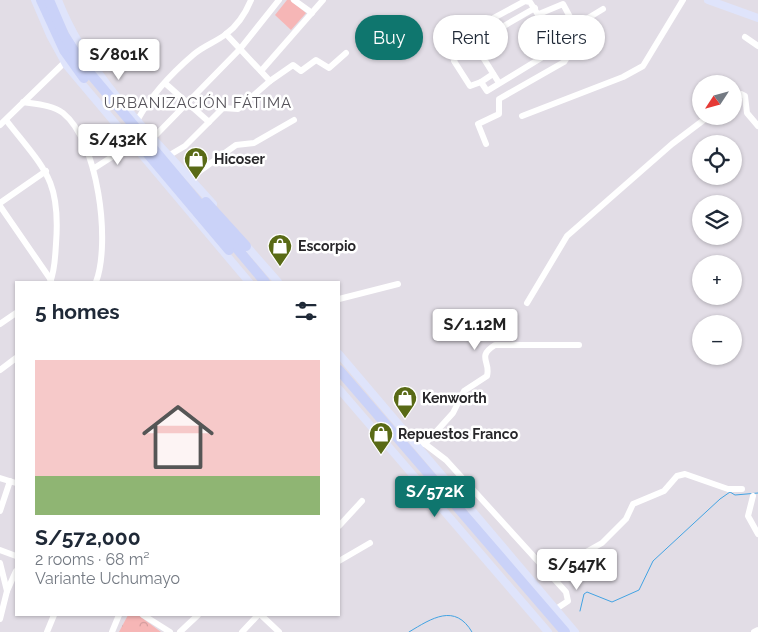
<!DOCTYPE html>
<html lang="en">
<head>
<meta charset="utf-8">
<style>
	:root { --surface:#fff; --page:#f2f2f3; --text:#1f2937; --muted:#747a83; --accent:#0f766e }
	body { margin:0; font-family:Raleway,sans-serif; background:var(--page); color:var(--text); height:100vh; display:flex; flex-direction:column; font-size:19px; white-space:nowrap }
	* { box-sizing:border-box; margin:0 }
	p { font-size:16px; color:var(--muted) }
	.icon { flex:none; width:28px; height:28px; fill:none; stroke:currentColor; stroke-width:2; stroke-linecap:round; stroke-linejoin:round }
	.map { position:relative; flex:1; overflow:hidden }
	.sheet { position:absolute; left:15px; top:281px; width:325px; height:335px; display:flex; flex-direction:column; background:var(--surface); border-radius:0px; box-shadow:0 1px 4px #0004 }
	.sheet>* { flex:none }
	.banner { position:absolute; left:355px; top:15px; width:328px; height:45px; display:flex; gap:10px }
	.needle { width:32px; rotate:234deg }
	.fabs { position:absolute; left:692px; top:75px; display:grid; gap:10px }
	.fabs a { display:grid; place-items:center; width:50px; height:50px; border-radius:50%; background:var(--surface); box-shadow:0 1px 4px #0004; font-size:25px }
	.price { position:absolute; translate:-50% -42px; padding:0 11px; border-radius:5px; background:#fff; color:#222; font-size:16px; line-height:32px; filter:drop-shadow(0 1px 2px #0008) }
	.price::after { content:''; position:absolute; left:50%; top:30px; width:15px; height:11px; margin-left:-8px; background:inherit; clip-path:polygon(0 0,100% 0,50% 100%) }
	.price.selected { background:var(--accent); color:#fff }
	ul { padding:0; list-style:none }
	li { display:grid; align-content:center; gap:10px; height:265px; padding:0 20px }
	li span { display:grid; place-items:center; height:155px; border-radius:0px; color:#555 }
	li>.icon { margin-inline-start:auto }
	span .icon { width:90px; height:90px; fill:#fffc; stroke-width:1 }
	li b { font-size:21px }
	h2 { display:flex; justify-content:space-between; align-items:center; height:60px; padding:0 20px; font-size:21px }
	.chip { padding:0 18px; border-radius:22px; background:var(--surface); box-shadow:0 1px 4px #0004; font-size:18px; line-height:45px }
	.chip.selected { background:var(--accent); color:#fff }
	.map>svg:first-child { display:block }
	.grass { fill:#f6b6b6 }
	.forest { fill:url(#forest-crowns) }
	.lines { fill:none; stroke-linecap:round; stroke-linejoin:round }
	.stream { stroke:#42a3e3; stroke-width:1 }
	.minor { stroke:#fff; stroke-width:6 }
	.major { stroke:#dfe4fb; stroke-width:8 }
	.highway { stroke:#cad2f8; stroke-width:10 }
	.labels { text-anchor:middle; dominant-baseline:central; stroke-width:5; stroke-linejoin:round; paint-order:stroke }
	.poi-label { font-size:14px; font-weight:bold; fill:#28272a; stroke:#fff; text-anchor:start }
	.neighbourhood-label { font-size:15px; letter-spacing:1px; fill:#56535a; stroke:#fff }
</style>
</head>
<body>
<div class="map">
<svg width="758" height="632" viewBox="0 0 758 632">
	<defs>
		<pattern id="forest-crowns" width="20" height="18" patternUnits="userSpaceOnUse" patternTransform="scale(1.25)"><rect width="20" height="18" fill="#f6b6b6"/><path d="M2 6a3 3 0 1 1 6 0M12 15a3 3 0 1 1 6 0" fill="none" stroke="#d39c9d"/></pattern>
	</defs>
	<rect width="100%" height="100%" fill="#e2dde6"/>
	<polygon class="grass" points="287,0 290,0 306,13 291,30 275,15"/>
	<polygon class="forest" points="128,615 138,615 161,632 119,632"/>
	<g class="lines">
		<g class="stream">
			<polyline points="580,611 584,594 587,592 612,602 639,590 653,561 720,499 730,492 735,495 758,493"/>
			<path d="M 409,632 C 432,618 455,603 472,632"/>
		</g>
		<g class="minor">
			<polyline points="294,0 312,13"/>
			<polyline points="535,8 457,53 454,61 470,86 481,82 487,91 559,47"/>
			<polyline points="539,14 563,4 590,54"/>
			<polyline points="575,26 603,9"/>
			<polyline points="226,34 270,81"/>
			<polyline points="745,37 758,46"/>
			<polyline points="455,39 525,1 530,2 566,59 564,62 499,99 499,114 478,124 486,144"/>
			<polyline points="474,43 499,83"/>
			<polyline points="587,49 597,43"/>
			<polyline points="261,71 323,0"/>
			<polyline points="481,82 493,74"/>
			<polyline points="166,84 209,122"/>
			<polyline points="734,98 741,94 745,96 747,113 758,126"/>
			<path d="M 23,102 C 36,104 53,105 63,113 C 98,141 111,242 96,282"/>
			<polyline points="522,116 623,77 643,66 683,0"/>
			<path d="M 138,119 C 151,96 172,73 193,55 C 203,46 216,42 226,34 C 237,26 246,12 251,0"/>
			<path d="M 6,120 C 44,169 61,179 56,244 C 55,257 55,271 50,282"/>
			<polyline points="0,125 67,60"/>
			<polyline points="153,138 240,49 279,0"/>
			<polyline points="168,156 185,146 223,108 238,109 270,81 293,65 301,71 316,60 329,68 346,53"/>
			<polyline points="93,169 132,144"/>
			<polyline points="190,178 236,145 254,143 294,120"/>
			<polyline points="0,203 46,171"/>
			<polyline points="0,206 51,280"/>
			<polyline points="339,299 398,284"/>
			<polyline points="527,303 567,236 672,144 709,116"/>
			<polyline points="0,324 16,313"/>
			<polyline points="0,370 16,358"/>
			<polyline points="415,443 425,444 446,460 566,592 568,601 556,609"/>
			<path d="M 425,444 L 453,413 L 464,391 L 487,376 C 491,361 476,357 495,345 L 579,345"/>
			<polyline points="0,478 16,483"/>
			<polyline points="753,496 748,516 758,534"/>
			<polyline points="0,511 10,481"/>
			<polyline points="339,526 362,501"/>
			<polyline points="0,550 16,556"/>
			<polyline points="339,561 370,543"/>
			<polyline points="0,563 7,591"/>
			<polyline points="547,572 552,567 570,561 602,543 626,519 633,504 664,491 677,476 685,474 728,489 742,489"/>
			<polyline points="143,615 170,632"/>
			<polyline points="261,615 279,632"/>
			<polyline points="0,619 7,591 16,571"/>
			<polyline points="47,632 54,615"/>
			<polyline points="112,632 119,615"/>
			<polyline points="180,632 198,615"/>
			<polyline points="242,632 258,615"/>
			<polyline points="754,632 758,630"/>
		</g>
		<g class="major">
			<polyline points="35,0 50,35 67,66 249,282"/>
			<path d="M 58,0 C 89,80 157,140 213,204"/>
			<polyline points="708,0 758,18"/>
			<polyline points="243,242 278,282"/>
			<polyline points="339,354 575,632"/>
			<polyline points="339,389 548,632"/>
		</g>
		<g class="highway">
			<polyline points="41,0 64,50 84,78"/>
			<polyline points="49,0 64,35 83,65 265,282"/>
			<polyline points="127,129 229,250"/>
			<polyline points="206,202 246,246"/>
			<polyline points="339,370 565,632"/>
		</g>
	</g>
	<defs>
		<g id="shop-pin" transform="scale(1.25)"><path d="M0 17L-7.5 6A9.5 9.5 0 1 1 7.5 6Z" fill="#596a16" stroke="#fff"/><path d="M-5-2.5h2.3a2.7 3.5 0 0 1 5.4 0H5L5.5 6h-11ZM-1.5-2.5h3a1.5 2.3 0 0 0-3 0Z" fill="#fff"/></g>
	</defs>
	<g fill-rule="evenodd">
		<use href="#shop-pin" x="196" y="159"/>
		<use href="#shop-pin" x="280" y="246"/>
		<use href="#shop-pin" x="405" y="398"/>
		<use href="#shop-pin" x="381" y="434"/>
	</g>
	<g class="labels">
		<g class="poi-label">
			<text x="214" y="159">Hicoser</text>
			<text x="298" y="246">Escorpio</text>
			<text x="422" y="398">Kenworth</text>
			<text x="398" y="434">Repuestos Franco</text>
		</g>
		<g class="neighbourhood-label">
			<text x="198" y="103">URBANIZACIÓN FÁTIMA</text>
		</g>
	</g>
</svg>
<div class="fabs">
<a><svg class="needle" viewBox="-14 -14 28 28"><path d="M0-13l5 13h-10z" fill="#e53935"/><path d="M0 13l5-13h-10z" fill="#747a83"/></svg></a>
<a><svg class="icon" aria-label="locate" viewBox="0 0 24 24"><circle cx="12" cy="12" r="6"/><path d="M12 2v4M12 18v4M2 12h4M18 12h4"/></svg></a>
<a><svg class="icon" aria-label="layers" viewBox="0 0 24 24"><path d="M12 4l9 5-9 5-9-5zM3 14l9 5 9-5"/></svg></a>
<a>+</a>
<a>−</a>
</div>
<b class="price" style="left:119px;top:81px">S/801K</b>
<b class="price" style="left:118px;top:166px">S/432K</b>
<b class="price" style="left:475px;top:351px">S/1.12M</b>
<b class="price selected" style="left:435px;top:518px">S/572K</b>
<b class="price" style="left:577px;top:591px">S/547K</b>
<div class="banner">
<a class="chip selected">Buy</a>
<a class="chip">Rent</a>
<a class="chip">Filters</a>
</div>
<section class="sheet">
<h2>5 homes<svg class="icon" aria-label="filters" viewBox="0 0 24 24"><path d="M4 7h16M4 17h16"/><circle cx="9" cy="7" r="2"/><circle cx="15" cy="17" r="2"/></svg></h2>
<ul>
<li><span style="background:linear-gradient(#f6c9c9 75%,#8fb573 0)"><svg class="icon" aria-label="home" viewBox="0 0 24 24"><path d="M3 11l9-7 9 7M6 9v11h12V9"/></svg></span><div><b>S/572,000</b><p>2 rooms · 68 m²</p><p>Variante Uchumayo</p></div></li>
</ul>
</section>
</div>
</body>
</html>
